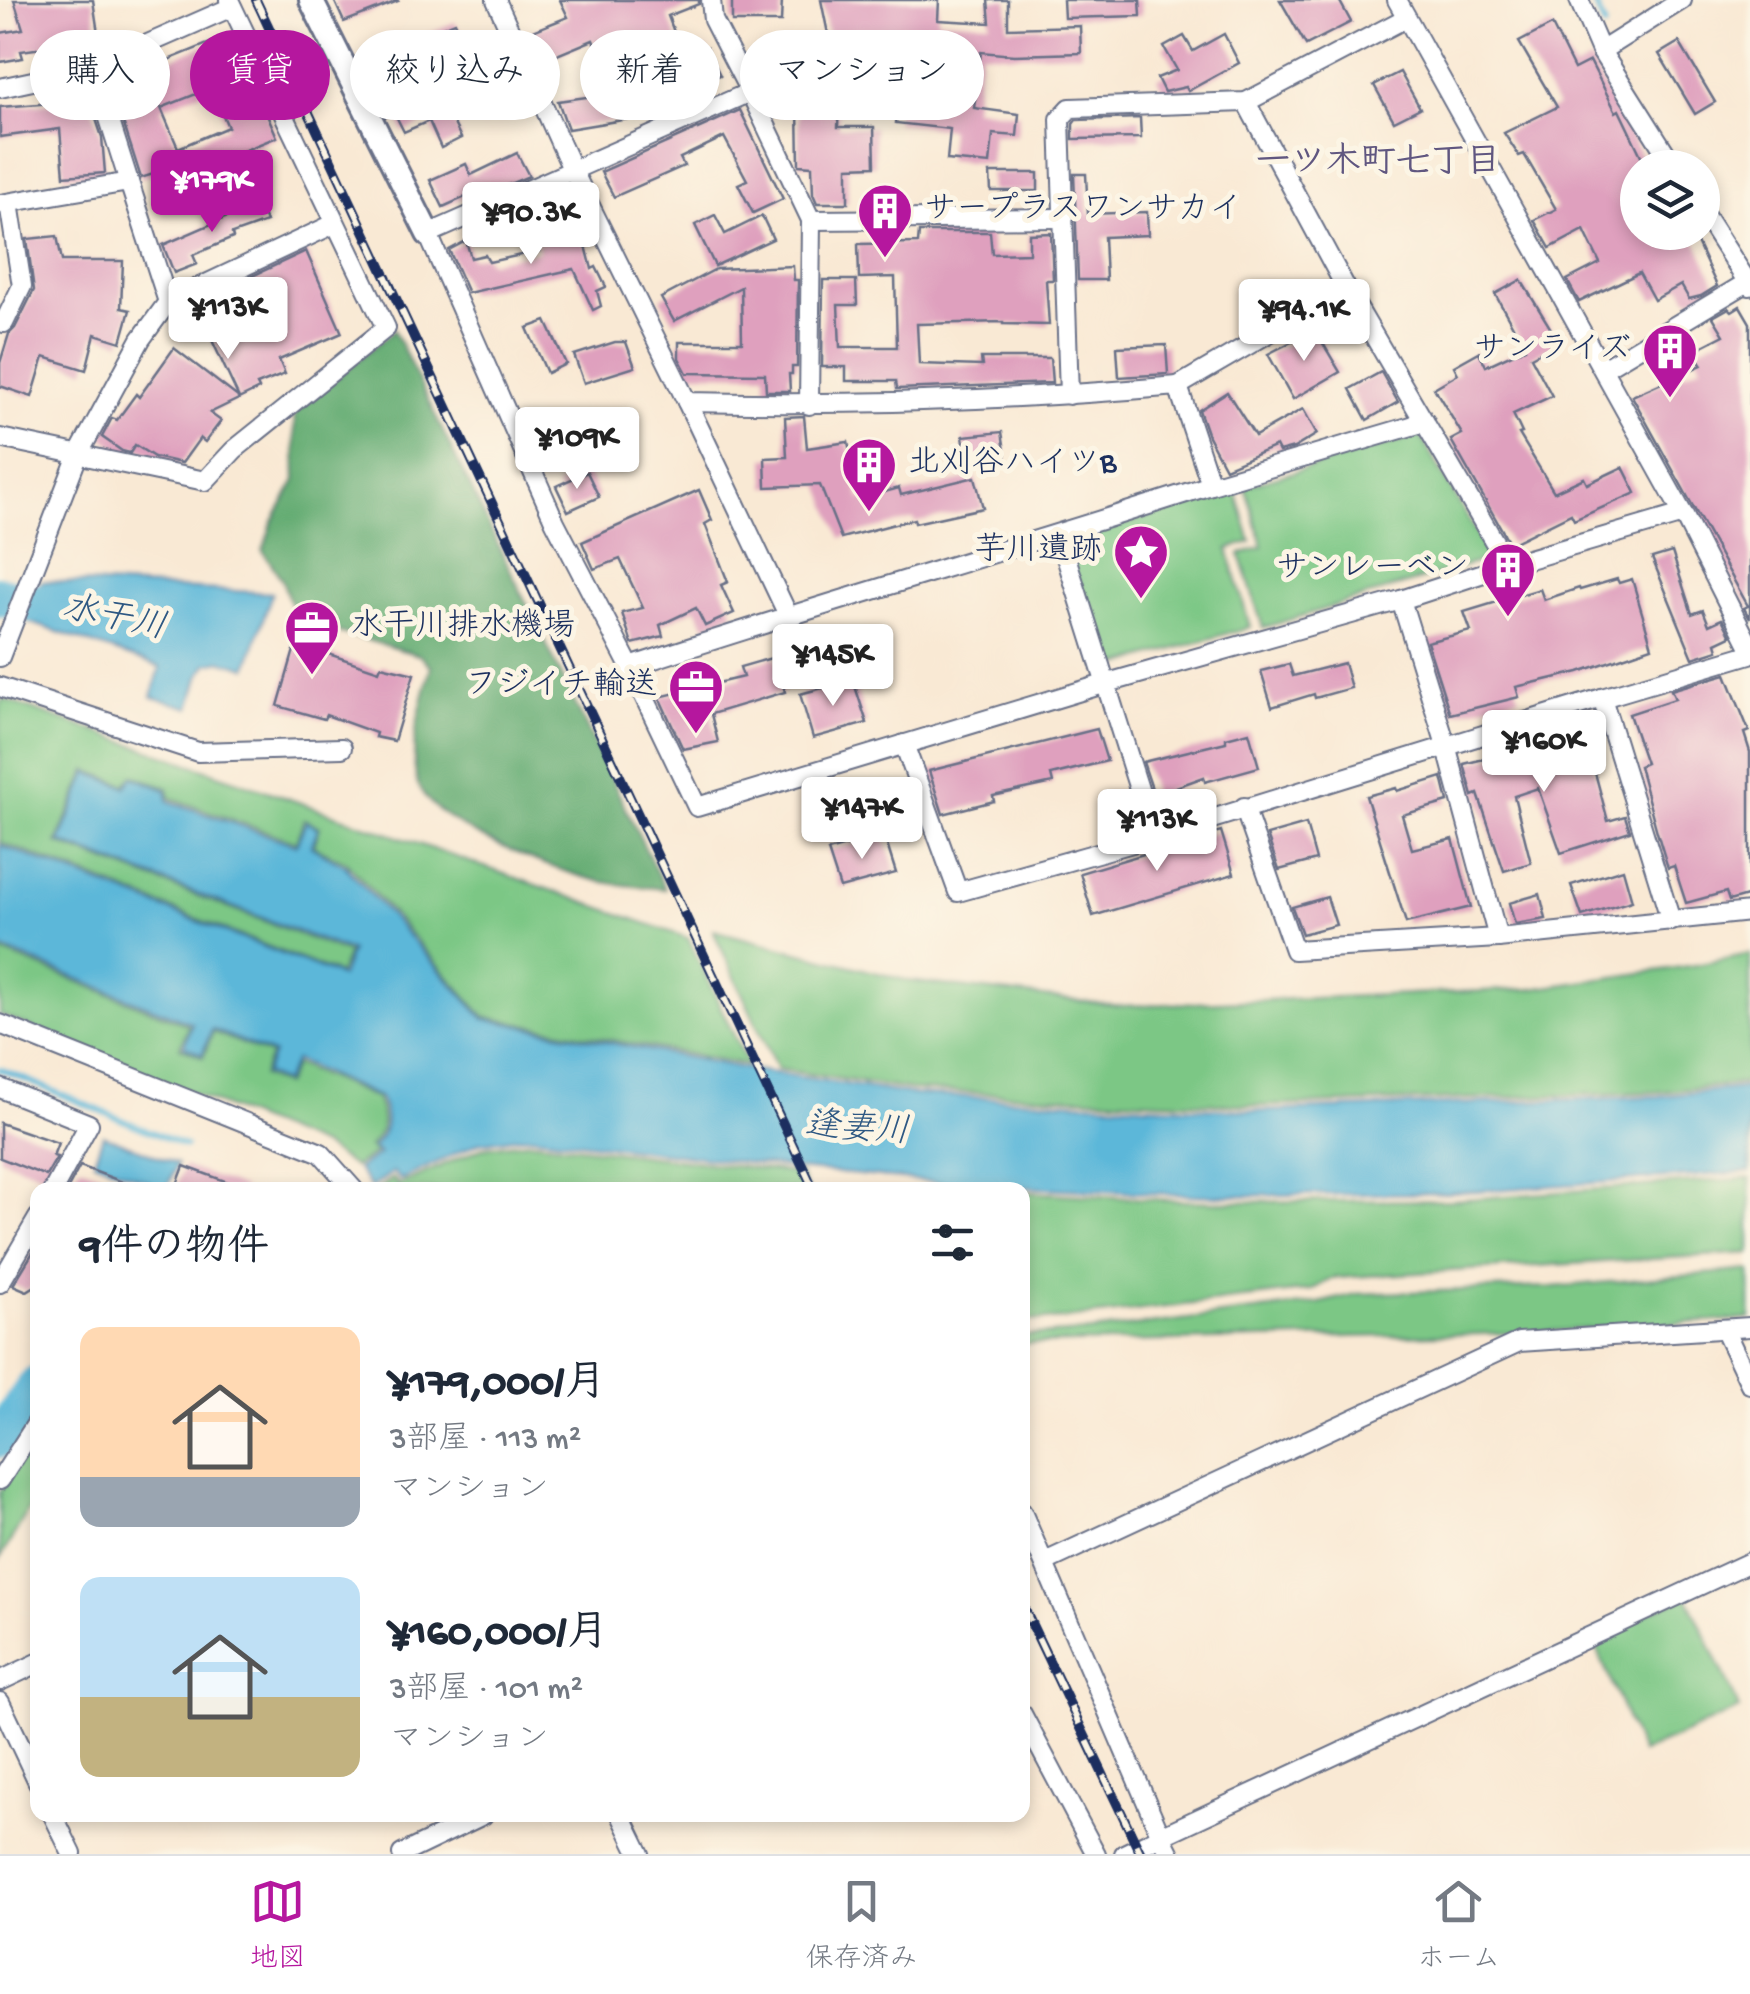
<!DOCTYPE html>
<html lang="ja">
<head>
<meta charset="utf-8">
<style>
	:root { --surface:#fff; --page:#f2f2f3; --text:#1f2937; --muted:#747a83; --line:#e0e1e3; --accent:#b5179e }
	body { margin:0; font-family:"Gochi Hand","Klee One",sans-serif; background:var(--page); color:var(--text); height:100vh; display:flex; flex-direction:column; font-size:38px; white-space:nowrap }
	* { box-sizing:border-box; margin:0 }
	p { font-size:32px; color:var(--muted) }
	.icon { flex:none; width:55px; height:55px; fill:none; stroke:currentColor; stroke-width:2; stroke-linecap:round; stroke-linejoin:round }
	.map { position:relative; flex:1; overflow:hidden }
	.drawer { position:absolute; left:30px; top:1182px; width:1000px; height:640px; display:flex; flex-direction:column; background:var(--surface); border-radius:20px; box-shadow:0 5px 15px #0003 }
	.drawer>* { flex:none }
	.guide { position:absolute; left:30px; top:30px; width:1000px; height:90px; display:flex; gap:20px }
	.fabs { position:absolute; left:1620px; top:150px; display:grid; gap:20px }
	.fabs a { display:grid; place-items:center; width:100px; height:100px; border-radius:50%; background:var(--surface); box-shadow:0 5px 15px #0003; font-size:50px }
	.price { position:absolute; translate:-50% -85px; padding:0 22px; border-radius:10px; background:#fff; color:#222; font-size:32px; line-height:65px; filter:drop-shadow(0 2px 5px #0008) }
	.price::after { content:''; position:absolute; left:50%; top:60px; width:30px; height:22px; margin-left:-15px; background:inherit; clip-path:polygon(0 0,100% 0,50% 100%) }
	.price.active { background:var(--accent); color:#fff }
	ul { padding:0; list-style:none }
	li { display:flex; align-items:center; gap:30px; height:250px; padding:0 50px }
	li span { display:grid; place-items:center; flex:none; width:280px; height:200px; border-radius:20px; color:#555 }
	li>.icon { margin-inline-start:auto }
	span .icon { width:120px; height:120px; fill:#fffc; stroke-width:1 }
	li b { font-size:42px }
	h2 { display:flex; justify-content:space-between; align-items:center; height:120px; padding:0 50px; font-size:42px }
	.tag { padding:0 35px; border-radius:45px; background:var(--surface); box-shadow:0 5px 15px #0003; font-size:35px; line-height:90px }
	.tag.active { background:var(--accent); color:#fff }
	.tab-bar { display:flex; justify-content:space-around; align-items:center; height:140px; border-top:2px solid var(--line); background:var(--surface); font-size:28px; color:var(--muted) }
	.tab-bar a { display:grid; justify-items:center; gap:5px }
	.tab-bar .active { color:var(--accent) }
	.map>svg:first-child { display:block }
	.green { fill:#7bc785; stroke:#4b7b72; stroke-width:2.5 }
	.forest { fill:#64ac72; stroke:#406e68; stroke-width:2.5 }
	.water { fill:#5bb7d9; stroke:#3b739c; stroke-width:2.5 }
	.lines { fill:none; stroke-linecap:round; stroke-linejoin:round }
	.stream { stroke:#5bb7d9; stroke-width:6 }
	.river { stroke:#5bb7d9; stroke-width:40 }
	.building { fill:#dfa0be; fill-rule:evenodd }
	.minor-casing { stroke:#697087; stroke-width:22 }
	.tertiary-casing { stroke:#697087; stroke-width:28 }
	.minor { stroke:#fff; stroke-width:18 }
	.tertiary { stroke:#fff; stroke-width:22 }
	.rail-casing { stroke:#1b2f5e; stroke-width:10 }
	.rail { stroke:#fcf5e5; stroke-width:6; stroke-dasharray:19; stroke-linecap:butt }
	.labels { text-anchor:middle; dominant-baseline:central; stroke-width:10; stroke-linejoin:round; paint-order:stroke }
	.poi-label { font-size:32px; fill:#1b2f5e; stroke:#fcf5e5; text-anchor:end }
	.neighbourhood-label { font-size:35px; font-weight:bold; fill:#605780; stroke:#fcf5e5 }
	.water-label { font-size:35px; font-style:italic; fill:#2e5883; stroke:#fcf5e5 }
</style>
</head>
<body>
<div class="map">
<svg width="1750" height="1854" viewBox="0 0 1750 1854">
	<rect width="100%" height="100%" fill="#fcf5e5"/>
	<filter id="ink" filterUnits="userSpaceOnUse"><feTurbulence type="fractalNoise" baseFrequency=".01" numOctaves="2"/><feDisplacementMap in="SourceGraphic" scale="20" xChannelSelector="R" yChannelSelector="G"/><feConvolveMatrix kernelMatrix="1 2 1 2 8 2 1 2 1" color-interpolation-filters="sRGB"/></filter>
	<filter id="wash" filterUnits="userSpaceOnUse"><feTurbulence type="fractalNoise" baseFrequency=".0048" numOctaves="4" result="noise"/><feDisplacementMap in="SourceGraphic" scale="40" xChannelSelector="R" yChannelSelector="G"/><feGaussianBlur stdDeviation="2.25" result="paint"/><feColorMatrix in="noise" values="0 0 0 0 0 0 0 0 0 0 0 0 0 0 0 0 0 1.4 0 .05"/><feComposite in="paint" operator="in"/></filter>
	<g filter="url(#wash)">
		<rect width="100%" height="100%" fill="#f9e9d4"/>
		<g class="green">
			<polygon points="1420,435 1491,558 1263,628 1240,554 1263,547 1245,486"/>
			<polygon points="1236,490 1251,542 1228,549 1250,627 1102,670 1061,542"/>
			<polygon points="3,699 688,938 748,1065 485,1017 347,863 314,846 320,827 304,819 296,842 170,798 168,788 133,775 126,785 87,770 57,843 348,953 339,974 0,842 0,702"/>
			<polygon points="713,930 909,981 1122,1006 1532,989 1696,965 1750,954 1750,1083 1659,1092 1265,1106 910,1090 777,1069"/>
			<path d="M 0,951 L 189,1025 L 180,1047 L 203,1057 L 213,1032 L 270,1055 L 262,1076 L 285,1085 L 295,1064 L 376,1098 C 386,1120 385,1129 369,1147 L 375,1153 L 354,1167 L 324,1147 L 0,1015 Z"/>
			<polygon points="530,1141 800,1174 807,1190 377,1190 393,1178 398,1185 481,1148"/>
			<polygon points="1750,1178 1750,1253 1333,1278 1311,1290 1064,1319 1023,1321 1023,1192 1211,1202 1451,1200"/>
			<polygon points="1750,1270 1750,1319 1520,1333 1023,1344 1023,1336 1084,1332 1319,1303 1356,1294 1552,1287"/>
			<polygon points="37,1431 37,1495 0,1559 0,1492"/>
			<polygon points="1687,1596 1740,1709 1641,1753 1592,1637"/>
		</g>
		<path class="forest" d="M 394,330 L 665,889 C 642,886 617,886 595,880 C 554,870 427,825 417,781 C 408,743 422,703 431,666 L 419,655 L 296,620 L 282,580 L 263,551 L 272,523 L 296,480 L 294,413 Z"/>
		<g class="water">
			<polygon points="42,581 272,593 247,668 222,661 207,664 199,677 190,708 152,697 160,667 26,621"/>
			<path d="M 88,773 L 126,787 L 133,777 L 166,790 L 168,801 L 296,845 L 306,822 L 318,828 L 311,847 L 344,865 L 484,1019 L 749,1069 L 909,1094 L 1264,1111 L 1659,1096 L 1750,1087 L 1750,1172 L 1450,1193 L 1211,1196 L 994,1186 L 993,1190 L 965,1190 L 964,1185 L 797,1169 L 529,1136 L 478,1143 L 400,1180 L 393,1172 L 371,1188 L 357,1169 L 379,1154 L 373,1147 C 389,1129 389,1118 379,1097 L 295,1060 L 284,1082 L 265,1074 L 273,1054 L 212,1029 L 202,1054 L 184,1046 L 192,1023 L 0,948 L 0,845 L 341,977 L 351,951 L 60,842 Z"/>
			<polygon points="103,1135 177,1164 166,1190 148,1190 150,1182 94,1161"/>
		</g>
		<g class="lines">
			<g class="stream">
				<polyline points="1593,0 1605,27"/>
				<polyline points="0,1069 185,1146"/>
			</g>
			<g class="river">
				<polyline points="0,596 65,609"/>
				<polyline points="0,1438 38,1385"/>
			</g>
		</g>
		<g id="blocks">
			<g class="building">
				<polygon points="14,0 93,0 99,40 21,51 23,58 0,62 0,33 23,29"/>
				<polygon points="334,0 397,0 398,1 344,22"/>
				<polygon points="560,0 699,0 699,4 668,16 684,59 707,48 720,75 660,101 665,113 568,129 558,101 615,93 593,40 538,63 525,34 568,17"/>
				<polygon points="732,0 782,0 781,22 732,22"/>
				<polygon points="821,0 939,0 938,20 990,23 988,0 1008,0 1008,28 1080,26 1081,53 1014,55 981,52 974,108 1019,114 1017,136 993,134 990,164 947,160 950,129 896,123 899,91 954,97 959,60 833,58"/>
				<polygon points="1063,0 1140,0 1141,16 1064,18"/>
				<polygon points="1280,0 1339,0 1351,22 1306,45"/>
				<polygon points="455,22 466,45 491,36 495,46 502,44 512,65 438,91 461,138 441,148 429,121 404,132 395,114 386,117 376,97 382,94 368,68 421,44 418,37"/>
				<polygon points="1552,25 1574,69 1590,61 1616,112 1619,110 1645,164 1638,168 1638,232 1692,232 1717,286 1701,296 1689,299 1681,285 1654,300 1639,273 1579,302 1567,280 1600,263 1584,230 1550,248 1534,220 1556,209 1524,154 1519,156 1504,133 1557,107 1519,42"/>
				<path d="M 232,34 L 277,137 L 204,167 L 201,159 L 141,178 L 108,75 L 147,58 L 151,67 ZM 211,88 L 228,127 L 178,148 L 161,108 Z"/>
				<polygon points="1224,34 1239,63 1188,91 1186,87 1164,92 1157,78 1177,70 1164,47 1184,36 1193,51"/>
				<polygon points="1679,42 1715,102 1695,114 1659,54"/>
				<polygon points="800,72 799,81 840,85 838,127 874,127 875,166 848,167 848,203 817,203 813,194 812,166 799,165 798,107 769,102 763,90"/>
				<polygon points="1400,72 1420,108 1394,121 1374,85"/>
				<polygon points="84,83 102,137 105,173 64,176 60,129 0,137 0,107 66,102 63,87"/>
				<polygon points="740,110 783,199 753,213 738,184 747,180 724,137 680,158 684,166 614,197 601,172"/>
				<polygon points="1140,118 1141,138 1073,139 1073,124 1076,120"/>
				<polygon points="517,153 529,176 488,193 485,188 443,207 430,180 466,164 471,175"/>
				<polygon points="990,173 1038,173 1038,191 991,191"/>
				<polygon points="1074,174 1086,174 1088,214 1147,212 1148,235 1104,237 1106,280 1078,280"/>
				<polygon points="560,189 566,205 525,221 518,208"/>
				<polygon points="257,200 266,222 232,234 233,238 193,255 197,264 174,273 163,245 230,216 227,210"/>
				<polygon points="715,215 725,234 762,216 773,239 715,266 695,225"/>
				<polygon points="919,232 990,232 992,254 1029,253 1029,234 1051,233 1053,280 1046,280 1049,325 1003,324 1003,322 917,324 919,364 982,366 981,358 1050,358 1052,383 897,389 896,381 846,381 846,367 822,367 823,280 856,280 857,305 838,305 840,347 897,347 895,277 859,278 858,244 918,243"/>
				<polygon points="583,234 592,269 596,267 606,287 597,291 601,306 593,310 574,269 468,293 449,250 466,241 471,258 485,255 489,262 539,251 536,244"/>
				<polygon points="57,236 62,261 123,261 121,308 130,310 121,342 95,334 86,370 44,357 32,397 0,386 0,363 9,334 15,328 34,290 27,239"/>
				<polygon points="306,251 342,333 279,360 285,374 257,385 259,389 210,413 221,421 205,442 200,438 182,463 154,457 135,445 130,453 122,451 102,437 112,418 117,420 136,394 139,397 174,348 239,398 203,321 230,311 228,306 258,294 250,277"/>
				<polygon points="793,266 794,280 798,280 797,367 792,367 792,374 789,374 790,391 766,391 765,374 687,373 679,358 679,342 742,342 741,287 674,321 661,298 716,269"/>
				<polygon points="1521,280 1559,342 1531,357 1552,396 1513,414 1522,433 1519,434 1554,492 1584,478 1587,484 1623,467 1636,493 1574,520 1571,514 1510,544 1451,440 1462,434 1434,388 1458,374 1454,366 1479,352 1486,366 1525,348 1495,294"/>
				<polygon points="1740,306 1750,323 1750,619 1744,608 1748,606 1632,396 1702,365 1693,351 1724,335 1713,317 1729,308 1732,311"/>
				<polygon points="546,321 566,364 547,373 527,328"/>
				<polygon points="1315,330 1340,372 1293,399 1268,354"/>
				<polygon points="615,342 626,342 635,367 584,383 574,355"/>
				<polygon points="1166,345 1168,374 1119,377 1117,347"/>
				<polygon points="1381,372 1398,402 1367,420 1350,389"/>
				<polygon points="1227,392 1255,436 1303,409 1317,434 1294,448 1279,452 1276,446 1225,468 1208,436 1199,410"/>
				<polygon points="804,416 807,448 848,442 860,499 899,488 901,495 975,477 983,508 915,523 914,519 841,538 820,485 766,487 765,458 787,457 785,417"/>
				<polygon points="1002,432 1006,457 967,462 963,436"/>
				<polygon points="587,472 599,497 568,511 556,486"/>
				<polygon points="699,490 712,520 705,524 728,582 721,585 734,613 705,626 696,608 660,625 663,636 632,644 622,613 643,608 620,559 594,569 582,542"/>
				<polygon points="1672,552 1692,614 1703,610 1709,625 1722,619 1731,636 1716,643 1718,650 1693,658 1652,558"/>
				<polygon points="1617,579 1619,583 1632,579 1652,647 1579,672 1516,687 1519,697 1450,714 1427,642 1471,631 1464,612 1540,589 1544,600 1579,588 1580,590"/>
				<polygon points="296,643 379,671 381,666 414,674 394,741 375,737 376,733 326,715 324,719 278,706"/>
				<polygon points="775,657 785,692 711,714 718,742 683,749 659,697 743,677 740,667"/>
				<polygon points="1344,663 1351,688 1315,698 1314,694 1272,707 1261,671 1289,664 1293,676"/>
				<polygon points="1726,674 1749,731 1744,733 1750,752 1750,895 1729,901 1726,892 1686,903 1674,866 1668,868 1657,832 1639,766 1646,763 1629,714 1675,699 1671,690"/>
				<polygon points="853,680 867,723 813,738 800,694"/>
				<polygon points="1583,728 1608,821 1625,816 1630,831 1561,853 1538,788 1514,796 1531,863 1504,871 1478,794 1473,796 1464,764 1523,749 1522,746"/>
				<polygon points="1097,729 1107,761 1051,775 1053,783 993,796 994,801 943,814 929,771"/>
				<polygon points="1249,732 1259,767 1205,782 1204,777 1154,795 1143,762 1226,742 1226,738"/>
				<polygon points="1442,777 1448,802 1402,815 1412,849 1453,839 1471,907 1406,923 1366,796 1396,788 1397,791"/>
				<polygon points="1306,824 1316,860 1279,870 1267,835"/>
				<polygon points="1221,831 1234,874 1093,916 1080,873"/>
				<polygon points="884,835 896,873 840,888 828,851"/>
				<polygon points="1623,869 1632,901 1582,916 1571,885"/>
				<polygon points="1540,894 1546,919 1515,924 1509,903"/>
				<polygon points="1327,897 1336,925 1302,934 1292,907"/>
				<polygon points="0,1123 58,1143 53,1156 57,1157 46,1176 0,1158"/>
				<polygon points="80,1166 139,1188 139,1190 67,1190"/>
				<polygon points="184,1166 244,1188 243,1190 175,1190"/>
				<polygon points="38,1244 38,1284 27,1291 13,1285"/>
			</g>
		</g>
	</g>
	<g filter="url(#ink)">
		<use href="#blocks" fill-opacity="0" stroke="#697087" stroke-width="2.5"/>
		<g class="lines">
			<g class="minor-casing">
				<g id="minor">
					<path d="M 496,0 L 572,169 L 687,402 C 851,406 1015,400 1178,386 L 1211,485 L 1425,422"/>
					<polyline points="711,0 713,20 750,92"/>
					<polyline points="1397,0 1683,514 1750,647"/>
					<polyline points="1579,0 1601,51 1675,168"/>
					<polyline points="1601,51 1682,0"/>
					<polyline points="0,88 93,68"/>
					<polyline points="1246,102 1346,288 1508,565 1683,514"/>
					<polyline points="129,182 93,68 232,7"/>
					<polyline points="0,204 129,182 168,302"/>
					<polyline points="1702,211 1750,286"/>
					<polyline points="811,220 1063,218"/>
					<polyline points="0,322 4,323 22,286 9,203"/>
					<polyline points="1603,369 1748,282"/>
					<polyline points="1178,386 1346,288"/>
					<polyline points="1069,395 1060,119 1070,108 1246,102 1406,18"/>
					<polyline points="687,402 788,615"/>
					<polyline points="0,438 205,481 234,450 386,328 229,0"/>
					<path d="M 1211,485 C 1018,548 823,603 630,667 L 697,807 L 1104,684 L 1401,600 L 1508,565"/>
					<polyline points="1059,535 1154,837"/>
					<polyline points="1401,600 1446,745 1498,938"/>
					<polyline points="0,657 78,455 141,339 168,302 334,224"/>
					<polyline points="630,667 555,522 428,234 750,92 811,220 809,405"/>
					<polyline points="0,687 198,752 342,748"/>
					<polyline points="1602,698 1750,654"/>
					<polyline points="904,744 958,892 1154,837 1602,698 1671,921"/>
					<polyline points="1244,807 1294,950 1498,938 1750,912"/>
					<polyline points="0,1024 321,1153 354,1190"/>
					<polyline points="0,1088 89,1124 53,1190"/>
					<polyline points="0,1283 38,1218"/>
					<polyline points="1724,1329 1750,1384"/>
					<polyline points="0,1480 38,1421"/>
					<polyline points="1022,1512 1161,1836 1750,1562"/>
					<polyline points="1045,1562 1519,1342 1750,1327"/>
					<polyline points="0,1681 38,1663"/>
					<polyline points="0,1702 38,1782"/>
					<polyline points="1022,1714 1096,1854"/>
					<polyline points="53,1815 72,1854"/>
					<polyline points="621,1815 640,1854"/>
					<polyline points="402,1854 483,1815"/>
					<polyline points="1124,1854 1161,1836 1170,1854"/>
				</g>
			</g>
			<g class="tertiary-casing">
				<polyline id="tertiary" points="311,0 428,234"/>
			</g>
			<use href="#minor" class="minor"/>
			<use href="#tertiary" class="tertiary"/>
			<g class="rail-casing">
				<g id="rail">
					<polyline points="256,0 814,1190"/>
					<polyline points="1022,1604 1141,1854"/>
				</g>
			</g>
			<use href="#rail" class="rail"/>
		</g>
	</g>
	<defs>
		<g id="building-pin" transform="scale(2.875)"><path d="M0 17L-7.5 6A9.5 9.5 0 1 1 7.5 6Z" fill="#b5179e" stroke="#fcf5e5"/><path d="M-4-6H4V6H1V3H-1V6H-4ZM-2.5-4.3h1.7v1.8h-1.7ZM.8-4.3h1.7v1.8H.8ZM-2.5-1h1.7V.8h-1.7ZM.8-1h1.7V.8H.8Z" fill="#fff"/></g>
		<g id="sight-pin" transform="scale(2.875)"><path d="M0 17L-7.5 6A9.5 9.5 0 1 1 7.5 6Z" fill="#b5179e" stroke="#fcf5e5"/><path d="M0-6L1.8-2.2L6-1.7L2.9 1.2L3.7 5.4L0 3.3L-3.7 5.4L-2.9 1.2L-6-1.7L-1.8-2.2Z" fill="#fff"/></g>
		<g id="office-pin" transform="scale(2.875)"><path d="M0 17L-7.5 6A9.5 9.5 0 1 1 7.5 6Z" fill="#b5179e" stroke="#fcf5e5"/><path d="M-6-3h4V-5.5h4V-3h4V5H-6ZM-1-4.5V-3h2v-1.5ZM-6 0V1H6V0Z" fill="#fff"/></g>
	</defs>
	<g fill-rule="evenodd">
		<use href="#building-pin" x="885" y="211"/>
		<use href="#building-pin" x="1670" y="351"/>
		<use href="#building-pin" x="869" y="465"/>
		<use href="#sight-pin" x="1141" y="552"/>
		<use href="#building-pin" x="1508" y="570"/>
		<use href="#office-pin" x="312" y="628"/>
		<use href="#office-pin" x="696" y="687"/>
	</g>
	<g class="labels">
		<g class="poi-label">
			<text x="924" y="211" text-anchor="start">サープラスワンサカイ</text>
			<text x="1631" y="351">サンライズ</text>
			<text x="908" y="465" text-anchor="start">北刈谷ハイツB</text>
			<text x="1102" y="552">芋川遺跡</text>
			<text x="1469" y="570">サンレーベン</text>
			<text x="351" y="628" text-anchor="start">水干川排水機場</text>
			<text x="657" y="687">フジイチ輸送</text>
		</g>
		<g class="neighbourhood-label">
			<text x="1378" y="164">一ツ木町七丁目</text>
		</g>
		<g class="water-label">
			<text transform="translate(114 620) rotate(12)">水干川</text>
			<text transform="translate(857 1131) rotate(4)">逢妻川</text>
		</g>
	</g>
</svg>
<div class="fabs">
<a><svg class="icon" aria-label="layers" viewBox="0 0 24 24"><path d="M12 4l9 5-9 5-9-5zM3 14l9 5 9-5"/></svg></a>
</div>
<b class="price active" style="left:212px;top:235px">¥179K</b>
<b class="price" style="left:531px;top:267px">¥90.3K</b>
<b class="price" style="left:228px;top:362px">¥113K</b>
<b class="price" style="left:1304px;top:364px">¥94.1K</b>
<b class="price" style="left:577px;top:492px">¥109K</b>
<b class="price" style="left:833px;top:709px">¥145K</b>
<b class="price" style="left:1544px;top:795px">¥160K</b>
<b class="price" style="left:862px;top:862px">¥147K</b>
<b class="price" style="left:1157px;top:874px">¥113K</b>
<div class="guide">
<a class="tag">購入</a>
<a class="tag active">賃貸</a>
<a class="tag">絞り込み</a>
<a class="tag">新着</a>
<a class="tag">マンション</a>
</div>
<section class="drawer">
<h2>9件の物件<svg class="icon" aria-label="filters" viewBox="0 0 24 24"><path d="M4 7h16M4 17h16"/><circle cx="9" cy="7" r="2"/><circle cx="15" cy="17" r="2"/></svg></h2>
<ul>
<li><span style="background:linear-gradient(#ffd9b3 75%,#9aa5b1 0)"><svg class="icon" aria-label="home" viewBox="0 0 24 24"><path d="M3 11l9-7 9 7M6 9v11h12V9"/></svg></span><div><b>¥179,000/月</b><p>3部屋 · 113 m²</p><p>マンション</p></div></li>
<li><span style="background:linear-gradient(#bfe0f5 60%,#c2b280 0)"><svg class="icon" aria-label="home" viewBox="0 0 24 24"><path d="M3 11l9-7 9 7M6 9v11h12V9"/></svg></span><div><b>¥160,000/月</b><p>3部屋 · 101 m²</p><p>マンション</p></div></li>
</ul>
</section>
</div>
<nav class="tab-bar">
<a class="active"><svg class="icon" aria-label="map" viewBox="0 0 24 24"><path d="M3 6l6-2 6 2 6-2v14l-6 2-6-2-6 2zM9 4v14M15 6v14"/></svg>地図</a>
<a><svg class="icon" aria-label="saved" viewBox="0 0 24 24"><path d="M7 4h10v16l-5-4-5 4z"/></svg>保存済み</a>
<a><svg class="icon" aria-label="home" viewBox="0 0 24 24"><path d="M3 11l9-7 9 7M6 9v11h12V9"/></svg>ホーム</a>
</nav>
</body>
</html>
